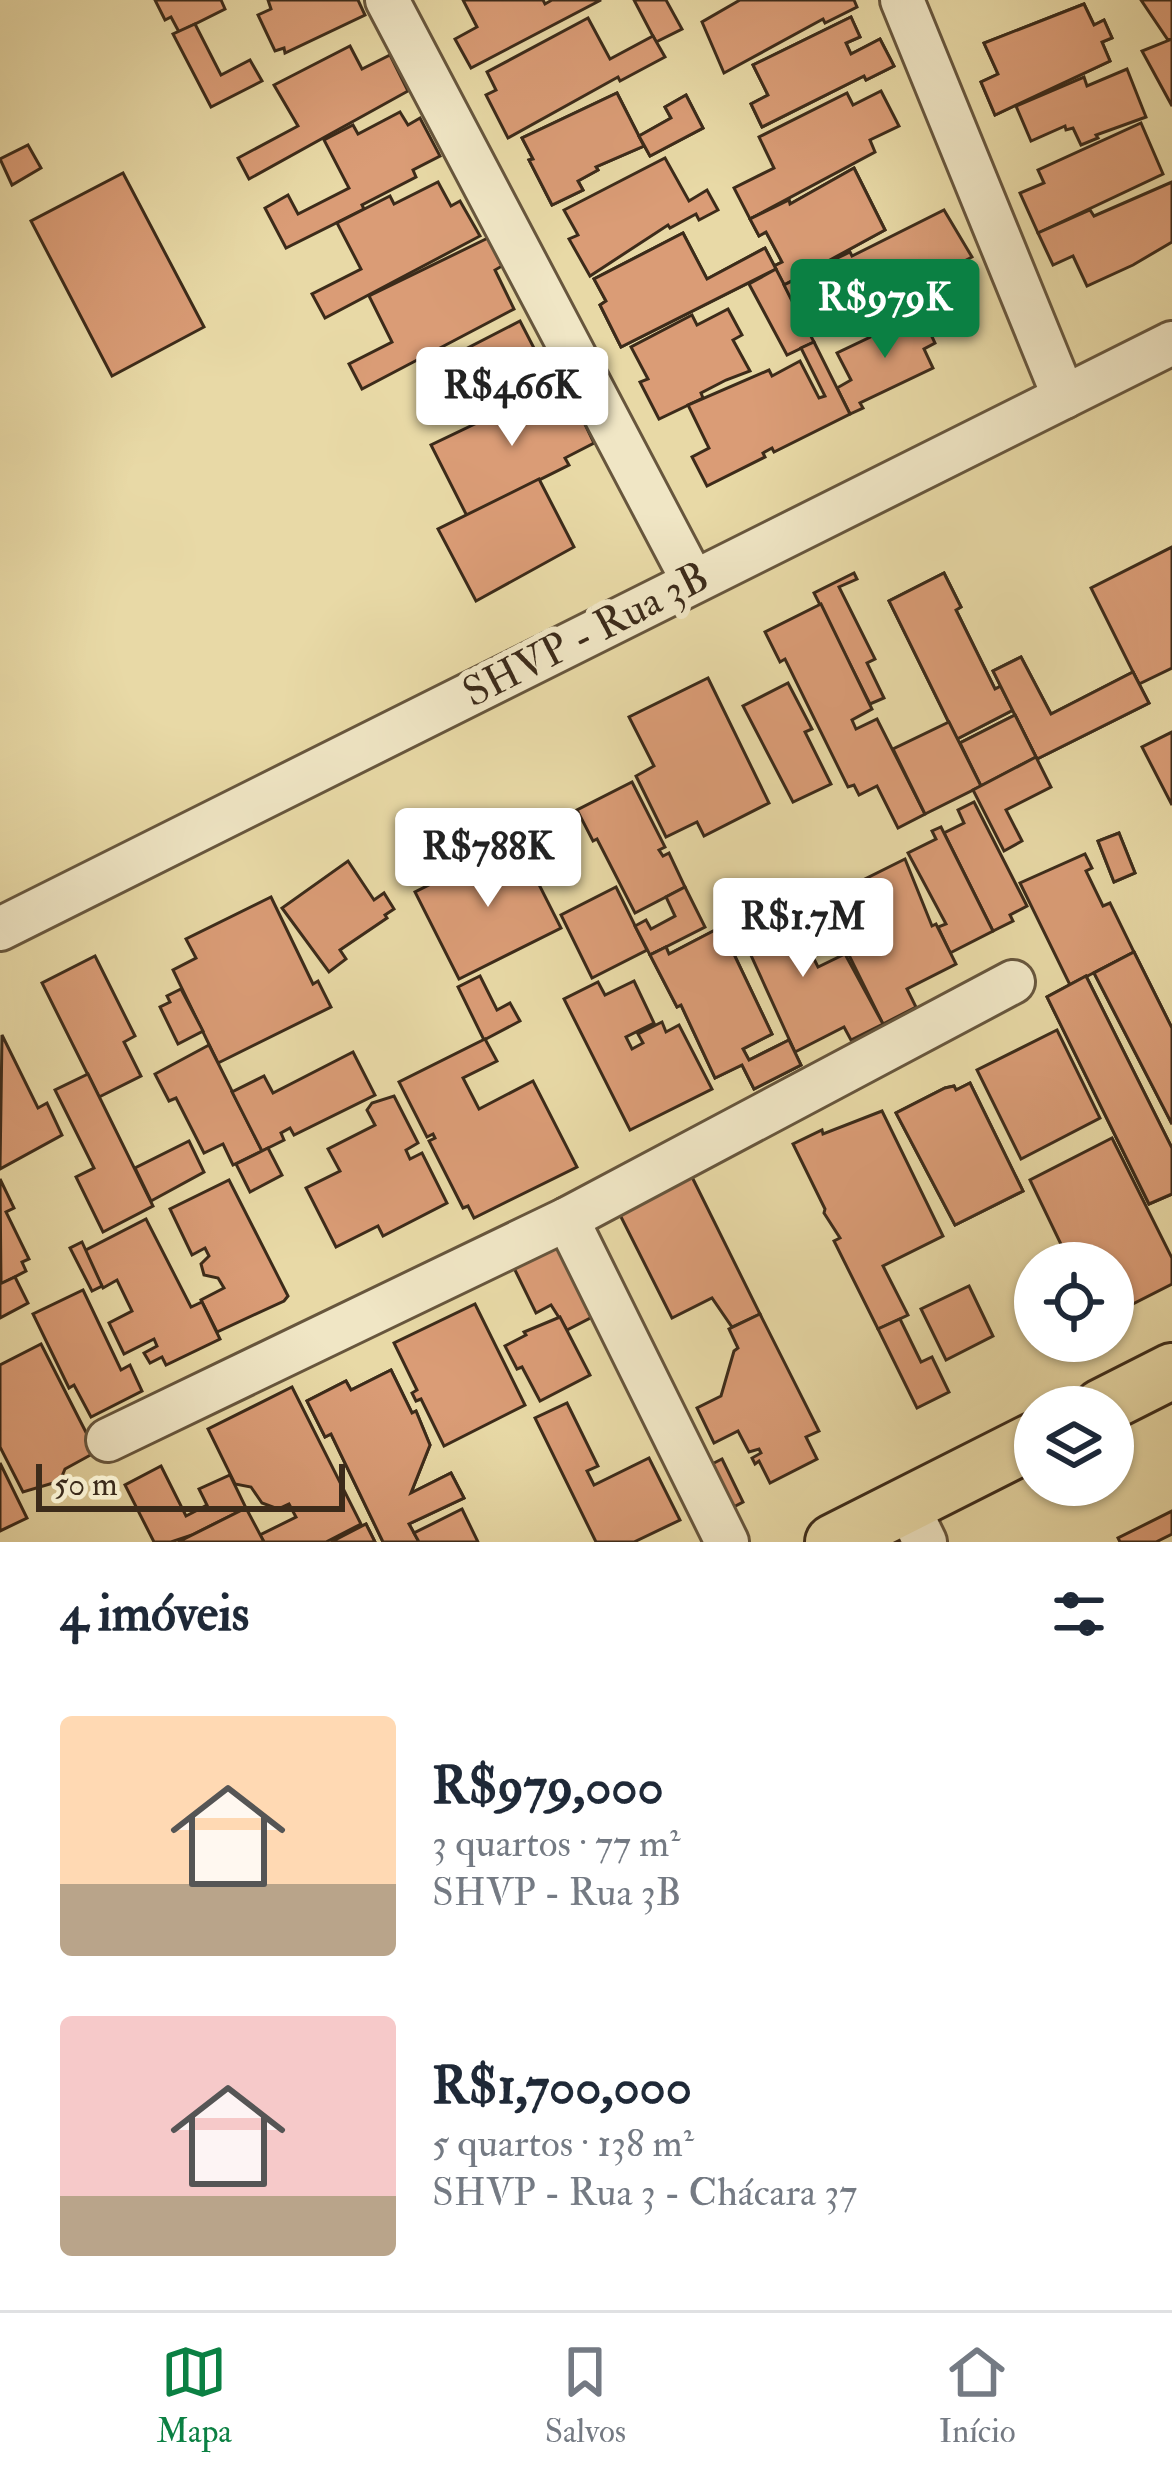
<!DOCTYPE html>
<html lang="pt">
<head>
<meta charset="utf-8">
<style>
	:root { --surface:#fff; --page:#f6f6f7; --text:#1f2937; --muted:#747a83; --line:#e0e1e3; --accent:#0b8043 }
	body { margin:0; font-family:"IM FELL Double Pica",serif; background:var(--page); color:var(--text); height:100vh; display:flex; flex-direction:column; font-size:45px; white-space:nowrap }
	* { box-sizing:border-box; margin:0 }
	p { font-size:39px; color:var(--muted) }
	.icon { flex:none; width:66px; height:66px; fill:none; stroke:currentColor; stroke-width:2; stroke-linecap:round; stroke-linejoin:round }
	.map { position:relative; height:1542px; overflow:hidden }
	.side { display:flex; flex-direction:column; background:var(--surface); flex:1 }
	.side>* { flex:none }
	.controls { position:absolute; left:1014px; top:1242px; display:grid; gap:24px }
	.controls a { display:grid; place-items:center; width:120px; height:120px; border-radius:50%; background:var(--surface); box-shadow:0 3px 9px #0004; font-size:60px }
	.scale { position:absolute; left:36px; bottom:30px; width:309px; box-sizing:border-box; padding-left:12px; border:6px solid #3c2b1a; border-top:0; font-size:33px; line-height:42px; white-space:nowrap; color:#3c2b1a; -webkit-text-stroke:9px #f0e6c5; paint-order:stroke }
	.price { position:absolute; translate:-50% -102px; padding:0 27px; border-radius:12px; background:#fff; color:#222; font-size:39px; line-height:78px; filter:drop-shadow(0 3px 6px #0008) }
	.price::after { content:''; position:absolute; left:50%; top:72px; width:36px; height:27px; margin-left:-18px; background:inherit; clip-path:polygon(0 0,100% 0,50% 100%) }
	.price.active { background:var(--accent); color:#fff }
	ul { padding:0; list-style:none }
	li { display:flex; align-items:center; gap:36px; height:300px; padding:0 60px }
	li span { display:grid; place-items:center; flex:none; width:336px; height:240px; border-radius:12px; color:#555 }
	li>.icon { margin-inline-start:auto }
	span .icon { width:144px; height:144px; fill:#fffc; stroke-width:1 }
	li b { font-size:51px }
	h2 { display:flex; justify-content:space-between; align-items:center; height:144px; padding:0 60px; font-size:51px }
	.menu { display:flex; justify-content:space-around; align-items:center; height:168px; border-top:3px solid var(--line); background:var(--surface); font-size:33px; color:var(--muted) }
	.menu a { display:grid; justify-items:center; gap:6px }
	.menu .active { color:var(--accent) }
	.map>svg:first-child { display:block }
	.building { fill:#da9c76; stroke:#3c2b1a; stroke-width:3 }
	.lines { fill:none; stroke-linecap:round; stroke-linejoin:round }
	.minor-casing { stroke:#67563d; stroke-width:48 }
	.major-casing { stroke:#3c2b1a; stroke-width:60 }
	.minor { stroke:#f0e6c5; stroke-width:42 }
	.major { stroke:#e8d9a6; stroke-width:54 }
	.labels { text-anchor:middle; dominant-baseline:central; stroke-width:12; stroke-linejoin:round; paint-order:stroke }
	.street-label { font-size:42px; fill:#3c2b1a; stroke:#f0e6c5 }
</style>
</head>
<body>
<div class="map">
<svg width="1172" height="1542" viewBox="0 0 1172 1542">
	<rect width="100%" height="100%" fill="#e8d9a6"/>
	<filter id="stains"><feTurbulence type="fractalNoise" baseFrequency=".00167" numOctaves="4"/><feColorMatrix values="0 0 0 0 .2 0 0 0 0 .09 0 0 0 0 .02 0 0 0 .5 -.17"/></filter>
	<radialGradient id="worn" r=".72"><stop offset=".6" stop-color="#630" stop-opacity="0"/><stop offset="1" stop-color="#630" stop-opacity=".3"/></radialGradient>
	<g class="building">
		<polygon points="155,0 221,0 225,9 179,32 171,17 165,20"/>
		<polygon points="358,0 365,15 285,53 284,48 275,51 258,15 271,9 268,0"/>
		<polygon points="463,0 543,0 545,4 552,0 601,0 471,68 455,39 477,27"/>
		<polygon points="634,0 666,0 682,29 656,42"/>
		<polygon points="740,0 854,0 857,7 825,23 823,19 724,73 702,22"/>
		<polygon points="1141,0 1172,0 1172,39 1168,40"/>
		<polygon points="1084,4 1094,25 1104,20 1112,38 1102,42 1110,61 995,115 981,82 998,74 984,43"/>
		<polygon points="1084,4 1094,25 1104,20 1112,38 1102,42 1110,61 995,115 981,82 998,74 984,43"/>
		<polygon points="851,17 860,37 846,43 851,54 880,39 894,66 866,80 864,76 762,127 751,104 768,95 753,65"/>
		<polygon points="851,17 860,37 846,43 851,54 880,39 894,66 866,80 864,76 762,127 751,104 768,95 753,65"/>
		<polygon points="588,18 610,59 653,36 665,57 620,81 618,77 508,138 486,95 496,90 487,72"/>
		<polygon points="195,24 221,75 250,60 262,81 211,107 173,34"/>
		<polygon points="1172,39 1172,106 1142,51"/>
		<polygon points="350,46 362,69 390,55 408,91 249,179 238,158 298,126 274,85"/>
		<polygon points="1127,69 1146,117 1096,135 1098,138 1081,145 1073,128 1066,130 1065,126 1031,141 1016,106 1084,77 1087,86"/>
		<polygon points="881,91 899,126 870,140 875,152 750,219 734,188 774,168 759,137 847,93 853,105"/>
		<polygon points="617,93 644,146 596,167 598,170 578,181 583,190 552,205 529,160 533,159 522,138"/>
		<polygon points="617,93 644,146 596,167 598,170 578,181 583,190 552,205 529,160 533,159 522,138"/>
		<polygon points="686,95 703,128 650,156 639,136 671,118 665,107"/>
		<polygon points="686,95 703,128 650,156 639,136 671,118 665,107"/>
		<polygon points="400,112 408,125 420,118 440,156 413,170 416,177 362,205 364,209 286,248 265,208 288,195 298,214 349,188 324,140 353,125 358,134"/>
		<polygon points="1141,123 1163,174 1038,233 1020,193 1044,183 1038,170"/>
		<polygon points="28,145 41,168 12,185 0,159"/>
		<polygon points="665,158 689,201 707,190 718,210 699,220 696,214 670,228 668,225 590,276 569,239 578,235 564,210"/>
		<polygon points="854,168 885,230 784,285 774,266 782,262 766,232 759,236 750,219 789,200 790,204"/>
		<polygon points="854,168 885,230 784,285 774,266 782,262 766,232 759,236 750,219 789,200 790,204"/>
		<polygon points="123,173 204,327 112,376 31,221"/>
		<polygon points="438,182 451,206 460,201 480,236 325,318 312,294 361,269 337,223 390,196 394,204"/>
		<polygon points="1172,182 1172,242 1133,265 1087,286 1073,256 1053,265 1038,233 1090,210 1094,216"/>
		<polygon points="944,210 972,257 955,266 962,280 923,300 918,291 854,323 825,264 850,252 852,256"/>
		<polygon points="683,233 707,279 765,248 776,269 621,347 600,305 606,301 594,279"/>
		<polygon points="683,233 707,279 765,248 776,269 621,347 600,305 606,301 594,279"/>
		<polygon points="488,238 502,266 495,270 514,309 362,389 349,364 392,342 369,296"/>
		<polygon points="776,269 814,342 787,355 749,284"/>
		<polygon points="813,271 824,293 795,307 784,285"/>
		<polygon points="955,284 965,304 931,321 923,300"/>
		<polygon points="728,309 742,335 733,340 750,371 726,380 701,393 703,398 659,419 640,382 648,379 631,347 692,315 697,325"/>
		<polygon points="921,313 935,343 924,349 933,368 860,403 863,408 850,414 837,388 851,380 837,353"/>
		<polygon points="520,321 552,383 526,396 520,385 453,418 427,369"/>
		<polygon points="814,342 850,414 774,452 772,448 763,453 765,457 707,486 692,457 709,448 688,405 769,370 772,376 800,361 819,398 825,396 801,348"/>
		<polygon points="554,386 563,402 572,397 594,443 565,458 569,465 467,516 431,445"/>
		<polygon points="539,479 574,547 476,601 438,529"/>
		<polygon points="1172,547 1172,668 1139,684 1091,588"/>
		<polygon points="854,573 857,579 839,587 875,659 867,663 884,698 870,704 814,593"/>
		<polygon points="944,573 961,607 956,610 995,689 1001,686 1013,710 957,739 889,601"/>
		<polygon points="944,573 961,607 956,610 995,689 1001,686 1013,710 957,739 889,601"/>
		<polygon points="821,604 872,709 852,720 856,729 877,719 925,814 898,828 877,786 859,795 854,785 848,787 785,659 780,662 765,632"/>
		<polygon points="1021,657 1051,714 1133,672 1149,703 1037,759 993,671"/>
		<polygon points="1021,657 1051,714 1133,672 1149,703 1037,759 993,671"/>
		<polygon points="708,678 769,803 704,836 697,822 666,837 636,776 654,766 629,717"/>
		<polygon points="788,683 812,729 805,732 831,784 793,802 743,706"/>
		<polygon points="1015,715 1036,757 981,786 960,743"/>
		<polygon points="1015,715 1036,757 981,786 960,743"/>
		<polygon points="949,722 981,786 925,814 893,749"/>
		<polygon points="1172,732 1172,805 1142,747"/>
		<polygon points="1036,757 1051,787 1006,810 1022,841 1004,851 973,790"/>
		<polygon points="632,782 665,847 659,850 663,856 669,853 685,887 635,913 597,839 593,841 577,810"/>
		<polygon points="974,802 1027,906 1010,915 1013,921 993,931 944,833 964,823 958,810"/>
		<polygon points="941,827 993,931 950,953 938,927 946,924 908,853 936,839 932,831"/>
		<polygon points="1119,833 1135,873 1114,882 1098,841"/>
		<polygon points="1119,833 1135,873 1114,882 1098,841"/>
		<polygon points="517,841 561,928 459,979 415,892"/>
		<polygon points="1085,854 1092,868 1086,871 1103,906 1110,903 1134,952 1070,985 1020,883"/>
		<polygon points="905,859 932,926 936,924 956,964 907,989 916,1007 883,1024 838,933 859,922 843,890"/>
		<polygon points="348,861 374,900 384,893 394,909 385,915 387,918 340,950 346,959 329,972 282,908"/>
		<polygon points="616,887 647,950 592,978 561,915"/>
		<polygon points="685,887 705,927 650,955 635,926 646,920 651,929 675,916 666,897"/>
		<polygon points="271,897 313,984 318,981 331,1007 218,1063 173,970 196,958 186,939"/>
		<polygon points="762,897 774,922 791,913 818,967 845,954 883,1024 851,1040 844,1027 795,1052 744,940 740,942 727,916"/>
		<polygon points="721,927 772,1034 743,1049 749,1060 789,1040 801,1065 754,1089 742,1065 715,1078 681,1005 677,1007 650,955 666,947 669,954"/>
		<polygon points="721,927 772,1034 743,1049 749,1060 789,1040 801,1065 754,1089 742,1065 715,1078 681,1005 677,1007 650,955 666,947 669,954"/>
		<polygon points="1134,952 1172,1028 1172,1124 1094,973"/>
		<polygon points="1134,952 1172,1028 1172,1124 1094,973"/>
		<polygon points="95,956 135,1036 124,1042 141,1076 99,1097 42,983"/>
		<polygon points="480,976 497,1010 510,1003 520,1021 484,1040 458,987"/>
		<polygon points="1086,976 1172,1148 1172,1194 1149,1204 1047,997"/>
		<polygon points="1086,976 1172,1148 1172,1194 1149,1204 1047,997"/>
		<polygon points="634,981 654,1023 626,1037 632,1049 643,1043 638,1034 662,1022 666,1032 679,1025 712,1089 630,1130 564,999 598,982 605,995"/>
		<polygon points="181,989 203,1031 178,1044 160,1007 170,1002 167,996"/>
		<polygon points="1057,1030 1100,1118 1021,1159 977,1070"/>
		<polygon points="2,1035 38,1108 47,1103 62,1135 0,1169"/>
		<polygon points="485,1039 497,1061 463,1078 479,1109 533,1081 577,1167 474,1218 468,1206 463,1208 429,1141 435,1138 433,1134 427,1137 399,1082"/>
		<polygon points="209,1045 262,1151 233,1165 223,1144 204,1153 176,1098 169,1101 155,1074"/>
		<polygon points="353,1052 375,1095 294,1135 290,1128 281,1133 284,1140 262,1151 232,1092 264,1076 273,1093"/>
		<polygon points="88,1074 153,1206 103,1232 76,1177 94,1168 55,1090"/>
		<polygon points="970,1083 1023,1191 955,1225 896,1113 945,1088 954,1086 956,1090"/>
		<polygon points="970,1083 1023,1191 955,1225 896,1113 945,1088 954,1086 956,1090"/>
		<polygon points="394,1096 418,1143 406,1150 410,1159 422,1153 447,1203 383,1236 378,1226 336,1247 306,1188 340,1171 328,1149 375,1125 367,1110 372,1103"/>
		<polygon points="882,1111 943,1236 883,1266 908,1315 878,1329 834,1241 840,1238 824,1213 825,1209 793,1144 822,1130 823,1134"/>
		<polygon points="1112,1138 1172,1258 1172,1284 1113,1314 1113,1263 1070,1263 1030,1180"/>
		<polygon points="189,1141 204,1172 151,1201 135,1168"/>
		<polygon points="268,1148 282,1175 250,1192 236,1164"/>
		<polygon points="692,1177 760,1314 732,1327 712,1298 672,1318 619,1213"/>
		<polygon points="0,1179 14,1208 6,1212 29,1259 22,1262 26,1271 1,1284"/>
		<polygon points="229,1180 288,1296 284,1301 217,1332 201,1300 224,1288 218,1278 204,1275 201,1264 209,1256 205,1248 192,1255 170,1209"/>
		<polygon points="146,1219 191,1307 202,1302 220,1339 166,1365 162,1357 150,1363 144,1353 157,1346 154,1339 124,1354 109,1323 132,1311 117,1280 103,1288 84,1251"/>
		<polygon points="82,1242 102,1286 92,1291 70,1248"/>
		<polygon points="560,1242 596,1315 567,1330 551,1305 536,1313 513,1266"/>
		<polygon points="15,1277 28,1303 0,1318 0,1284"/>
		<polygon points="969,1286 993,1336 946,1360 921,1309"/>
		<polygon points="83,1290 121,1370 130,1365 142,1391 91,1417 74,1385 69,1388 33,1314"/>
		<polygon points="475,1304 525,1405 444,1446 421,1399 416,1401 412,1393 417,1390 394,1343"/>
		<polygon points="760,1314 819,1431 806,1437 817,1459 770,1483 759,1461 755,1464 752,1458 761,1453 759,1449 749,1452 738,1431 714,1443 697,1408 721,1396 734,1351 738,1348 729,1329"/>
		<polygon points="560,1317 590,1375 540,1401 522,1367 517,1369 505,1346 526,1335 524,1332"/>
		<polygon points="900,1319 921,1362 932,1357 949,1392 917,1408 878,1329"/>
		<polygon points="41,1344 96,1452 65,1469 60,1481 23,1492 0,1447 0,1365"/>
		<polygon points="391,1370 412,1413 416,1411 430,1445 411,1493 451,1473 464,1498 409,1524 419,1542 383,1542 331,1434 325,1437 307,1401 346,1381 351,1390"/>
		<polygon points="391,1370 412,1413 416,1411 430,1445 411,1493 451,1473 464,1498 409,1524 419,1542 383,1542 331,1434 325,1437 307,1401 346,1381 351,1390"/>
		<polygon points="292,1387 361,1524 326,1542 264,1542 260,1535 296,1517 289,1504 278,1509 262,1503 251,1487 235,1484 208,1429"/>
		<polygon points="567,1403 598,1466 587,1471 594,1485 649,1458 680,1520 634,1542 596,1542 535,1418"/>
		<polygon points="722,1459 743,1502 720,1514 708,1466"/>
		<polygon points="0,1463 27,1518 0,1531"/>
		<polygon points="161,1466 186,1516 207,1505 199,1489 230,1475 246,1508 192,1535 171,1542 154,1542 125,1485"/>
		<polygon points="246,1508 264,1542 178,1542"/>
		<polygon points="462,1509 478,1542 419,1542 414,1533"/>
		<polygon points="1172,1511 1172,1534 1156,1542 1120,1542 1118,1538"/>
		<polygon points="366,1524 375,1542 331,1542"/>
		<polygon points="366,1524 375,1542 331,1542"/>
	</g>
	<g class="lines">
		<g class="minor-casing">
			<g id="minor">
				<polyline points="387,0 693,581"/>
				<polyline points="902,0 1064,397"/>
				<polyline points="0,929 1172,343"/>
				<polyline points="567,1219 727,1542"/>
				<polyline points="108,1440 567,1219 1013,982"/>
				<polyline points="907,1505 925,1542"/>
			</g>
		</g>
		<g class="major-casing">
			<g id="major">
				<polyline points="1101,1407 1172,1371"/>
				<polyline points="833,1542 1035,1440"/>
			</g>
		</g>
		<use href="#minor" class="minor"/>
		<use href="#major" class="major"/>
	</g>
	<g class="labels">
		<g class="street-label">
			<text transform="translate(586 635) rotate(-27)">SHVP - Rua 3B</text>
		</g>
	</g>
	<rect width="100%" height="100%" filter="url(#stains)"/>
	<rect width="100%" height="100%" fill="url(#worn)"/>
</svg>
<div class="controls">
<a><svg class="icon" aria-label="locate" viewBox="0 0 24 24"><circle cx="12" cy="12" r="6"/><path d="M12 2v4M12 18v4M2 12h4M18 12h4"/></svg></a>
<a><svg class="icon" aria-label="layers" viewBox="0 0 24 24"><path d="M12 4l9 5-9 5-9-5zM3 14l9 5 9-5"/></svg></a>
</div>
<div class="scale">50 m</div>
<b class="price active" style="left:885px;top:361px">R$979K</b>
<b class="price" style="left:512px;top:449px">R$466K</b>
<b class="price" style="left:488px;top:910px">R$788K</b>
<b class="price" style="left:803px;top:980px">R$1.7M</b>
</div>
<section class="side">
<h2>4 imóveis<svg class="icon" aria-label="filters" viewBox="0 0 24 24"><path d="M4 7h16M4 17h16"/><circle cx="9" cy="7" r="2"/><circle cx="15" cy="17" r="2"/></svg></h2>
<ul>
<li><span style="background:linear-gradient(#ffd9b3 70%,#b9a48a 0)"><svg class="icon" aria-label="home" viewBox="0 0 24 24"><path d="M3 11l9-7 9 7M6 9v11h12V9"/></svg></span><div><b>R$979,000</b><p>3 quartos · 77 m²</p><p>SHVP - Rua 3B</p></div></li>
<li><span style="background:linear-gradient(#f6c9c9 75%,#b9a48a 0)"><svg class="icon" aria-label="home" viewBox="0 0 24 24"><path d="M3 11l9-7 9 7M6 9v11h12V9"/></svg></span><div><b>R$1,700,000</b><p>5 quartos · 138 m²</p><p>SHVP - Rua 3 - Chácara 37</p></div></li>
</ul>
</section>
<nav class="menu">
<a class="active"><svg class="icon" aria-label="map" viewBox="0 0 24 24"><path d="M3 6l6-2 6 2 6-2v14l-6 2-6-2-6 2zM9 4v14M15 6v14"/></svg>Mapa</a>
<a><svg class="icon" aria-label="saved" viewBox="0 0 24 24"><path d="M7 4h10v16l-5-4-5 4z"/></svg>Salvos</a>
<a><svg class="icon" aria-label="home" viewBox="0 0 24 24"><path d="M3 11l9-7 9 7M6 9v11h12V9"/></svg>Início</a>
</nav>
</body>
</html>
